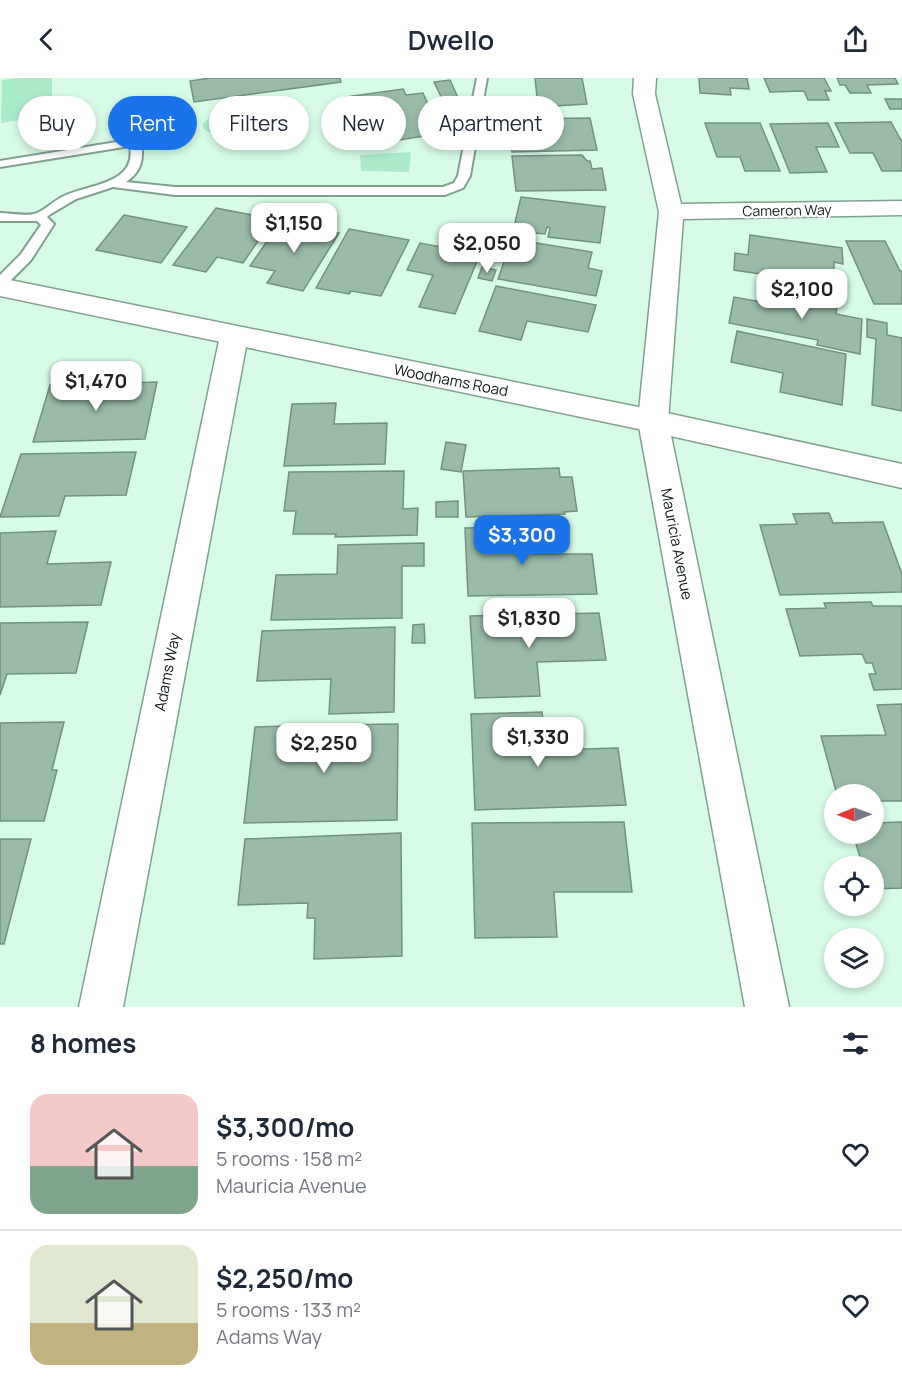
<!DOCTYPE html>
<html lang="en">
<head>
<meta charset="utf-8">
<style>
	:root { --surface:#fff; --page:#f6f6f7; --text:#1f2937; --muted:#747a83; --line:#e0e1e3; --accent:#1a73e8 }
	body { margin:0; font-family:Manrope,sans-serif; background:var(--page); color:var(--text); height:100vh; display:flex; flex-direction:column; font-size:22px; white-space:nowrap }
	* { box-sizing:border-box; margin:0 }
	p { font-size:20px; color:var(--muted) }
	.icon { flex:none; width:33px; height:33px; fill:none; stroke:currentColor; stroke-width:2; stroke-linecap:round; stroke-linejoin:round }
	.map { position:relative; height:929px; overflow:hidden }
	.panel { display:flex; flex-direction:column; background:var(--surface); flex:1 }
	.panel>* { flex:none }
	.guide { position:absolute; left:18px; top:18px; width:600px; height:54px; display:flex; gap:12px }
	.needle { width:39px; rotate:269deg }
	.tools { position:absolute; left:824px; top:706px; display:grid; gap:12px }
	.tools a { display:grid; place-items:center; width:60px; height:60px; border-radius:50%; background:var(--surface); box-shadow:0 3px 9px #0003; font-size:30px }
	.price { position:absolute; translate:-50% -51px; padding:0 14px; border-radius:12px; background:#fff; color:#222; font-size:20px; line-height:39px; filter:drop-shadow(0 2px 3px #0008) }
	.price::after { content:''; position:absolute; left:50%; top:36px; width:18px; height:14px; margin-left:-9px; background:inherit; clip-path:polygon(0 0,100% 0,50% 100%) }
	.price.active { background:var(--accent); color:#fff }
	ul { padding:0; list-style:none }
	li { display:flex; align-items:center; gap:18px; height:150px; padding:0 30px }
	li+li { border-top:2px solid var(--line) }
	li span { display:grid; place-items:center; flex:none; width:168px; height:120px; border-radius:18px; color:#555 }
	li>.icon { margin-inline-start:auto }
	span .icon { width:72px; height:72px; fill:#fffc; stroke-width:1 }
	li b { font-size:26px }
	h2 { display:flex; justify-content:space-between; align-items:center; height:72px; padding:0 30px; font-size:26px }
	.tag { padding:0 21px; border-radius:27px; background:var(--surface); box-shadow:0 3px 9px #0003; font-size:21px; line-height:54px }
	.tag.active { background:var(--accent); color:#fff }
	header { display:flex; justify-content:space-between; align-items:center; height:78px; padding:0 30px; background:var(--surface); font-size:27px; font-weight:600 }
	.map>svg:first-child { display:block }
	.green { fill:#abebca }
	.building { fill:#99bba8; stroke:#729281; stroke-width:1.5 }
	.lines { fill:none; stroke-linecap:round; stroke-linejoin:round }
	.lane-casing { stroke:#80a18f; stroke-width:4 }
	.street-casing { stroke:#80a18f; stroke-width:3 }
	.secondary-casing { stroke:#80a18f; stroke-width:3 }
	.lane { fill:#fff; fill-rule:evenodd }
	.street { fill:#fff; fill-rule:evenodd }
	.secondary { fill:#fff; fill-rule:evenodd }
	.labels { text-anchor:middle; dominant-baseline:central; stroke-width:4.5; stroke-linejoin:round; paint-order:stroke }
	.far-street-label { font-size:14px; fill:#0e1b14; stroke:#fff }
	.street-label { font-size:15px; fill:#0e1b14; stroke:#fff }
</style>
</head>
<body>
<header><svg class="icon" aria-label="back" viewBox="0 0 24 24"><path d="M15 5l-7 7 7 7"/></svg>Dwello<svg class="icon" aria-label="share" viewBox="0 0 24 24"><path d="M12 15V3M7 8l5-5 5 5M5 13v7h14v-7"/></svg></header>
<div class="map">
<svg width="902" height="929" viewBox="0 0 902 929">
	<rect width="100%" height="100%" fill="#d7fbe7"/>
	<g class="green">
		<polygon points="17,0 52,0 52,38 1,45 2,2"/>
		<path d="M 289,27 L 286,47 C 274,52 265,50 252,47 C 239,53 216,64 203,50 L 203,46 C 217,32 230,30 247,37 L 263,31 Z"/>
		<polygon points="411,74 409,94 361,93 360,77"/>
	</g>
	<g class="building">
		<polygon points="209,0 340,0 341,4 194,24 190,3"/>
		<polygon points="535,0 582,0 587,26 538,29"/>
		<polygon points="699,0 747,0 749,11 730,10 731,17 700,15"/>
		<polygon points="764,0 824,0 831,13 825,13 829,22 808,22 804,13 770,14"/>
		<polygon points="837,0 895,0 898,6 867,7 871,15 850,15 845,7 840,7"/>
		<polygon points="450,2 464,33 449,35 434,4"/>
		<polygon points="403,11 406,17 423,15 438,48 421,50 425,58 361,68 358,60 344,62 331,28 347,26 345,19"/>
		<polygon points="885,21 902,21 902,31 890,31"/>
		<polygon points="590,40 597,72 512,74 507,41"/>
		<polygon points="891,44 902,64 902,93 882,93 873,75 850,75 835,45"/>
		<polygon points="705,45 760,45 780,93 745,93 740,79 717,79"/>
		<polygon points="828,45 839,69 816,69 827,94 790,95 770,46"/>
		<polygon points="582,77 587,83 590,83 592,91 602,90 606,112 516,113 512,78"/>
		<polygon points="521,119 605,129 600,165 548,159 550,150 547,149 545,156 513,153"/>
		<polygon points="216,130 273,141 243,185 217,179 206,194 173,187"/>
		<polygon points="124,137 187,149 161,185 96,172"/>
		<polygon points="281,143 339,155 303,213 267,205 275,193 250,188"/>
		<polygon points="349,151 409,162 381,218 351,213 349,216 316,210"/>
		<polygon points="455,151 488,157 455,236 419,229 433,197 407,192 420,165 447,170"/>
		<polygon points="750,157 842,170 843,186 834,184 834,207 734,192 735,175 748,177"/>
		<polygon points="512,161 592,174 588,190 602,193 596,218 498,201"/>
		<polygon points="846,163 885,163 900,193 902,193 902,226 874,226"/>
		<polygon points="482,189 496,192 492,203 478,200"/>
		<polygon points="496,208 596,227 588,254 527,243 521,262 479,253"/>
		<polygon points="786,211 838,220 836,236 862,241 860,276 817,267 818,262 729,245 734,219 784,228"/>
		<polygon points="867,241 887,245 887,257 902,260 902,333 872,327 876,261 867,259"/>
		<polygon points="737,253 846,276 842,327 780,314 783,295 731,284"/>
		<polygon points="157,304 145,361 33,364 50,307"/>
		<polygon points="336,325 334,346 387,345 385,386 284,388 292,326"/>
		<polygon points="446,364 466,367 461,394 441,391"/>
		<polygon points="136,374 126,417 65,418 59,438 0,439 21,376"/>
		<polygon points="559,390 560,399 572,399 577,433 564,434 565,436 466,439 463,393"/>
		<polygon points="404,393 403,431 418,430 417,457 335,459 336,456 293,456 296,433 284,433 289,394"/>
		<polygon points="458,423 458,439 436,439 436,424"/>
		<polygon points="829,435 833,445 883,444 902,496 902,514 780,517 760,447 797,446 793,436"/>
		<polygon points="531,449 534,476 592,476 597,516 468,518 465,450"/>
		<polygon points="56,453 47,486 111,484 101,527 0,529 0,455"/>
		<polygon points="424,465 424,488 402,488 402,540 271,542 276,497 337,496 338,467"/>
		<polygon points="871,524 873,528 902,528 902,611 874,612 869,596 876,596 872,585 866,585 862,576 800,578 786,531 826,530 824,525"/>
		<polygon points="599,535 606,582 537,584 540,618 475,620 470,538"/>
		<polygon points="88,544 76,595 7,596 0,617 0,545"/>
		<polygon points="424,546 425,565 412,565 413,547"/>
		<polygon points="395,549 394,634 329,636 331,601 257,603 262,553"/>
		<polygon points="902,626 902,723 873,723 873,717 837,717 821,658 886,657 877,627"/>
		<polygon points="542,634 546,672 618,670 626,727 475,732 471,636"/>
		<polygon points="64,644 52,692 57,692 44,743 0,743 0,645"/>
		<polygon points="398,646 397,742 244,745 255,649 318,647 316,669 324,669 326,647"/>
		<polygon points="624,744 632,814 554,814 557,859 475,860 472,745"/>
		<polygon points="902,744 902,810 873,811 873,789 863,789 853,756 873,756 873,745"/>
		<polygon points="401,755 402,878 314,881 315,840 307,840 308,825 238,827 245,761"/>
		<polygon points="0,761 31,761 4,866 0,866"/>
	</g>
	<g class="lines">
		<g class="lane-casing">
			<path id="lane" d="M 477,0 L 487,0 L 470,98 L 463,110 L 445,117 L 175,117 L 113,109 L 76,121 L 49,137 L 47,139 L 54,146 L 31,182 L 5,208 L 0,209 L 0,197 L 21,176 L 41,147 L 37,143 L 0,143 L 0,135 C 10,135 28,139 37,135 C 46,131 55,122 64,118 C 90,106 137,106 130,68 L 0,89 L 0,83 L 135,61 L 141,64 C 144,82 141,94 126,104 L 175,109 L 443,109 L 454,105 L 458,98 Z"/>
		</g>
		<g class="street-casing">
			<g id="street">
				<polygon points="634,0 656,0 655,16 681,126 902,123 902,137 683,141 668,343 789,929 745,929 638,343 659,134 633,16"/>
				<polygon points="234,248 244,251 248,258 123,929 79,929 220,258 224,251"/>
			</g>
		</g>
		<g class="secondary-casing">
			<polygon id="secondary" points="0,200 653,332 902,386 902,410 653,354 0,218"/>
		</g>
		<use href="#lane" class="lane"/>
		<use href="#street" class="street"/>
		<use href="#secondary" class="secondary"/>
	</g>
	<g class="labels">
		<g class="far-street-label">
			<text transform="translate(787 132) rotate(-1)">Cameron Way</text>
		</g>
		<g class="street-label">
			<text transform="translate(451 302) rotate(11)">Woodhams Road</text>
			<text transform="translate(677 466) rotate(79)">Mauricia Avenue</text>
			<text transform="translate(167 594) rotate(-79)">Adams Way</text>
		</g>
	</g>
</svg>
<div class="tools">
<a><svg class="needle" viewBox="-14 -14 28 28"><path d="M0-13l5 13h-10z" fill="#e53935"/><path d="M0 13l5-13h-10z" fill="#747a83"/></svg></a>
<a><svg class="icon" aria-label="locate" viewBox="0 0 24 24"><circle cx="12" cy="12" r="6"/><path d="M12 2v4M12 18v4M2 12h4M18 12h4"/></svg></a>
<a><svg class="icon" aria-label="layers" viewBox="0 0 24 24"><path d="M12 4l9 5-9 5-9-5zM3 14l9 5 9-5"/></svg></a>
</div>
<b class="price" style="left:294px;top:176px">$1,150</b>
<b class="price" style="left:487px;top:196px">$2,050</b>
<b class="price" style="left:802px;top:242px">$2,100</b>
<b class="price" style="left:96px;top:334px">$1,470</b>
<b class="price active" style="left:522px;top:488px">$3,300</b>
<b class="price" style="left:529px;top:571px">$1,830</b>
<b class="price" style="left:538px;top:690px">$1,330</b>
<b class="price" style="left:324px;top:696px">$2,250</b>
<div class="guide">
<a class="tag">Buy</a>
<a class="tag active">Rent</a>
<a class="tag">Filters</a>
<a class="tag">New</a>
<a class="tag">Apartment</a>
</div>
</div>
<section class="panel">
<h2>8 homes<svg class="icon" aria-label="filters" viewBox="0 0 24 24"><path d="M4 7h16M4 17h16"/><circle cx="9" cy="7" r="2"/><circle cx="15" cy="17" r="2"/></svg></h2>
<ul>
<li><span style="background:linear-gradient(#f6c9c9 60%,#7fa58c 0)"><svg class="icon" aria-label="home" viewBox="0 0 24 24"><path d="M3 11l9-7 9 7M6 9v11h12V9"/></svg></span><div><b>$3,300/mo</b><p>5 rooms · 158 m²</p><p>Mauricia Avenue</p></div><svg class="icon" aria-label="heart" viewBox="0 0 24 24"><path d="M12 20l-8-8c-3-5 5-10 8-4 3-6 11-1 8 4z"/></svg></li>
<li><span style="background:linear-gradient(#dfe7d0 65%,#c2b280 0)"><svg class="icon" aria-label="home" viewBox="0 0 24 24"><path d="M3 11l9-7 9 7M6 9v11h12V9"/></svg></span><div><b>$2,250/mo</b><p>5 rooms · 133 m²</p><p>Adams Way</p></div><svg class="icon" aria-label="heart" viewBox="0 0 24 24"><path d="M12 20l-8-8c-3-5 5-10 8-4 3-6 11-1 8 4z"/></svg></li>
</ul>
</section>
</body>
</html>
